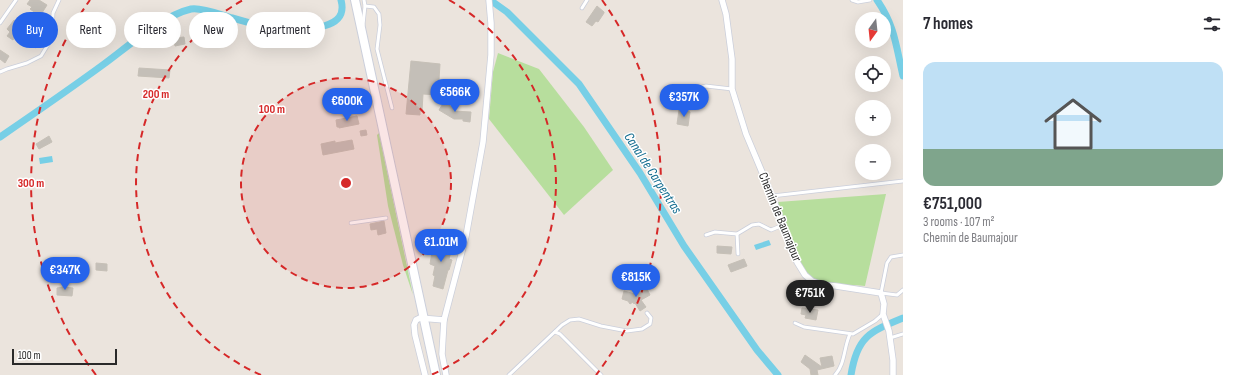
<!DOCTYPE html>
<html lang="en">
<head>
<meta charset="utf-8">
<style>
	:root { --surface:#fff; --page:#f2f2f3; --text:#2b2b33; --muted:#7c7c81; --line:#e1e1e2; --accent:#2563eb }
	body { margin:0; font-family:"Sofia Sans Condensed",sans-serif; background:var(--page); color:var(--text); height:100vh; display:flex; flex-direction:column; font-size:15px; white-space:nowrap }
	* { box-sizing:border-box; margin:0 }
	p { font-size:13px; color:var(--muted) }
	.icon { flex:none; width:22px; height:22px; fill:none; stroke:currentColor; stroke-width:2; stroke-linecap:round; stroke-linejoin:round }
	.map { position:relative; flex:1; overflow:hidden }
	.panel { display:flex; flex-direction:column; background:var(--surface); width:340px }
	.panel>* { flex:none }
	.guide { position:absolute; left:12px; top:12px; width:380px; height:36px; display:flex; gap:8px }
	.needle { width:26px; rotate:195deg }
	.tools { position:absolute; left:855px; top:12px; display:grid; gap:8px }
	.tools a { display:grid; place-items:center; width:36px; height:36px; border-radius:50%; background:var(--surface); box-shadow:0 4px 16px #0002; font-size:20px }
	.scale { position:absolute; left:12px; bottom:10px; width:105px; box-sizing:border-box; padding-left:4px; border:2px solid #2a2a2a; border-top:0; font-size:11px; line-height:14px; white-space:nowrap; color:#2a2a2a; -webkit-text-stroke:3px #fff; paint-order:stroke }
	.price { position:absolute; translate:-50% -34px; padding:0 9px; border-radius:14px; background:var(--accent); color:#fff; font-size:13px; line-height:26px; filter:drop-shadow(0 1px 2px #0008) }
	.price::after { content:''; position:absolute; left:50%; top:24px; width:12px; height:9px; margin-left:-6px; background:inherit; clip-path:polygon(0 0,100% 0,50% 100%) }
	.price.current { background:#222; color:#fff }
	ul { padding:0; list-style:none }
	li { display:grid; align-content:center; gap:8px; height:212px; padding:0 20px }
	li+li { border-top:1px solid var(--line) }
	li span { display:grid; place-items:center; height:124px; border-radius:12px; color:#555 }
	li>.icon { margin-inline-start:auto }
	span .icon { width:72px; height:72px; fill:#fffc; stroke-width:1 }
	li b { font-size:17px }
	h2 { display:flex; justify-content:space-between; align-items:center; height:48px; padding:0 20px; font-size:17px }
	.tag { padding:0 14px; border-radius:18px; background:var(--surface); box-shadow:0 4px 16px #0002; font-size:14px; line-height:36px }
	.tag.current { background:var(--accent); color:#fff }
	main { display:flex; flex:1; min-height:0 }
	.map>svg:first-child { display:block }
	.green { fill:#b7de9d }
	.water { fill:#77cfe6 }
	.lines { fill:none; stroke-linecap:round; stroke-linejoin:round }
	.canal { stroke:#77cfe6; stroke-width:7 }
	.building { fill:#c4bfb8; stroke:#c6c0b7 }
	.service-casing { stroke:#cbcfdb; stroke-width:4.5 }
	.minor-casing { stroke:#cbcfdb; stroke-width:7 }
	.secondary-casing { stroke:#cbcfdb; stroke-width:10 }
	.service { stroke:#fff; stroke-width:3 }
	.minor { stroke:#fff; stroke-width:5.5 }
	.secondary { stroke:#fff; stroke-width:8 }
	.ring { fill:none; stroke:#d62828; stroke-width:2; stroke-dasharray:7 5 }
	.labels { text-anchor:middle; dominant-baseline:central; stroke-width:3; stroke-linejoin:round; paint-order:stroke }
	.street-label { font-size:13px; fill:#2a2a2a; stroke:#fff }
	.water-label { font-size:14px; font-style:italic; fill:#176f91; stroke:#fff }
	.centre { fill:#d62828; stroke:#fff; stroke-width:2 }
	.ring-label { font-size:12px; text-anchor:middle; font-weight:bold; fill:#d62828; stroke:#fff; stroke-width:3; stroke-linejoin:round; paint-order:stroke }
</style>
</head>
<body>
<main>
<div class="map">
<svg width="903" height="375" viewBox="0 0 903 375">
	<rect width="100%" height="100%" fill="#ebe4dd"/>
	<g class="green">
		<polygon points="498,53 539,69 584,127 613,170 564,215 489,119 493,72"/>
		<polygon points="379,133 413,295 403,265 388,206 377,135"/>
		<path d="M 886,194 L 865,286 C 854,285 823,284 815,280 C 798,272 785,220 778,202 Z"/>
	</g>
	<g class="water">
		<polygon points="52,156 53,162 40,164 39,158"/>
		<polygon points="769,240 771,245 756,250 754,245"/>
	</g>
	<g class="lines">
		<g class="canal">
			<polyline points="490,0 507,12 579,84 640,173 684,246 757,350 778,375"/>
			<path d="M 877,0 C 895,26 896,46 903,76"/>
			<path d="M 0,137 C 35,113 70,89 104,64 C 127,47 164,15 191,9 C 200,7 219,14 229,17 C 263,27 288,35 324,26 C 338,22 345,15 341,0"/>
			<path d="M 851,375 C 857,337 869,332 903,318"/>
		</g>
	</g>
	<g class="building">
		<polygon points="30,0 39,0 47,5 40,16 30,9 32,7 27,4"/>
		<polygon points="597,6 604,12 604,13 598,22 596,21 592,26 586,22"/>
		<polygon points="20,18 25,22 23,26 25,28 19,38 15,36 13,40 7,36 10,32 7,29 14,20 17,22"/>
		<polygon points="38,28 49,35 45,40 43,39 36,48 30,44 37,35 35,33"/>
		<polygon points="184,37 185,44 175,46 174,38"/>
		<polygon points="0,50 9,56 5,63 0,59"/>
		<polygon points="411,61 440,64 438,95 423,94 422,111 420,111 420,115 406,114"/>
		<polygon points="139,68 170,70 169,78 138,76"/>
		<polygon points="444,102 455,109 454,111 471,112 470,122 463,121 463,119 454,119 439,110"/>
		<polygon points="679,110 690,112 688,126 677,124"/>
		<polygon points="357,116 359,124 339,128 339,127 337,127 336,120"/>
		<polygon points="366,130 367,135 361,136 360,131"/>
		<polygon points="49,136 52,142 39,149 36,144"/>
		<polygon points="352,140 354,149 323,155 321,144 335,141 335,143"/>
		<polygon points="384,221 386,233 378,235 377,229 371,230 370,224"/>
		<polygon points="449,241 455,243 454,248 452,248 449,259 452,260 449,270 448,270 443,289 433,286 435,276 433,275 435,266 430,264 433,246 443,248 444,243 448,244"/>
		<polygon points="717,246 732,247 731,254 717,253"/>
		<polygon points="744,259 747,266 731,272 728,265"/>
		<polygon points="96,263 107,264 107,271 96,270"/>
		<polygon points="63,287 73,288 72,296 57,295 57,288"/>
		<polygon points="647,289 650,295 641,300 646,307 640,311 635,303 634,304 633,302 630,304 628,301 622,299 624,291 635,294 639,291 640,293"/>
		<polygon points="802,308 818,310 816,320 805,318 806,315 801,314"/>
		<polygon points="805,355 822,367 820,358 832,356 834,366 817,370 818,375 811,375 810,369 801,362"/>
	</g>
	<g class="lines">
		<g class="service-casing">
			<g id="service">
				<polyline points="852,0 858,2 870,0"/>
				<polyline points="365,6 374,7 379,14 380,25 377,49 392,108"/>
				<polyline points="582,8 587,0"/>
				<polyline points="0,23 16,0"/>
				<polyline points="363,25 365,6 364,0"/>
				<polyline points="0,72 7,69 27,63 41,56 52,38 53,13 59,0"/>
				<polyline points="676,106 691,90 706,86 732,89"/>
				<polyline points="772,196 903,181"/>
				<polyline points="351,223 386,218"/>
				<polyline points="737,234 738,254"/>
				<polyline points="706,235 715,232 737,234 752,225 759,224 771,230 783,225"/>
				<polyline points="903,255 891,257 887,263 881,293 897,295 903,290"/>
				<polyline points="795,323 804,327 853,334 875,321 883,314"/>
				<polyline points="555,332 560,334 601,375"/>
				<polyline points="890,338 903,334"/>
				<polyline points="509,375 562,325 570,320 579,319 601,326 627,331 642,329 650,324 651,318 647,313"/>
				<path d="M 835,375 C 845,365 844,346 850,334"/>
			</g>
		</g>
		<g class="minor-casing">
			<g id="minor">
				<polyline points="722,0 726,14 732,59 732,89 746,134 772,196 797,262 805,275 812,281 823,285 836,286 881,293 884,304 883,314 889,331 893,360 893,375"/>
				<polyline points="425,375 415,335 414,325 416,320 420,318 444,320"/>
				<polyline points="446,375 442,354 444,320 466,236 483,142 491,55 491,23 489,0"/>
			</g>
		</g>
		<g class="secondary-casing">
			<polyline id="secondary" points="355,0 436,375"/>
		</g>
		<use href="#service" class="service"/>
		<use href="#minor" class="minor"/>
		<use href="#secondary" class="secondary"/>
	</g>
	<circle cx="346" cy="183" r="105" fill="#d62828" fill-opacity=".12"/>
	<g class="ring">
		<circle cx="346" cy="183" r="105"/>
		<path d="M261 375A210 210 0 0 1 243 0M449 0A210 210 0 0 1 431 375"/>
		<path d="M96 375A315 315 0 0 1 90 0M602 0A315 315 0 0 1 596 375"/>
	</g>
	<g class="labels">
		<g class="street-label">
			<text transform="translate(780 217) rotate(68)">Chemin de Baumajour</text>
		</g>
		<g class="water-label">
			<text transform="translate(653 173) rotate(57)">Canal de Carpentras</text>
		</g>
	</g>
	<circle cx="346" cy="183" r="6" class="centre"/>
	<g class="ring-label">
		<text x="156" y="98">200 m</text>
		<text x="272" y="113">100 m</text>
		<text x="31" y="187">300 m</text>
	</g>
</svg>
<div class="tools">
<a><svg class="needle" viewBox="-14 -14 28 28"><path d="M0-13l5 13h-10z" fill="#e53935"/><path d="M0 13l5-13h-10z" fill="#7c7c81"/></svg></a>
<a><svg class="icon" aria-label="locate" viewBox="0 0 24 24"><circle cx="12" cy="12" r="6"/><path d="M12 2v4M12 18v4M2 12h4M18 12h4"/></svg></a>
<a>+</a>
<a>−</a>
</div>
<div class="scale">100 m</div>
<b class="price" style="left:455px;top:113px">€566K</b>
<b class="price" style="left:684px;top:118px">€357K</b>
<b class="price" style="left:347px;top:122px">€600K</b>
<b class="price" style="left:441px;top:263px">€1.01M</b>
<b class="price" style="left:65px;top:291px">€347K</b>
<b class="price" style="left:636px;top:298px">€815K</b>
<b class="price current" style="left:810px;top:314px">€751K</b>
<div class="guide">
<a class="tag current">Buy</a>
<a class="tag">Rent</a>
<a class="tag">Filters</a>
<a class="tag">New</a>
<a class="tag">Apartment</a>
</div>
</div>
<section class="panel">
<h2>7 homes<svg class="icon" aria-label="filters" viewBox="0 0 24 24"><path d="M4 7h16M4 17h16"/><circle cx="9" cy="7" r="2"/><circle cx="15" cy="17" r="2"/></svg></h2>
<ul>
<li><span style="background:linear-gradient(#bfe0f5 70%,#7fa58c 0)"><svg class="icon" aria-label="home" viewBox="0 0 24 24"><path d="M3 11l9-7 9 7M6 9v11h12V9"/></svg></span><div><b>€751,000</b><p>3 rooms · 107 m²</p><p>Chemin de Baumajour</p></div></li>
</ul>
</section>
</main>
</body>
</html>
